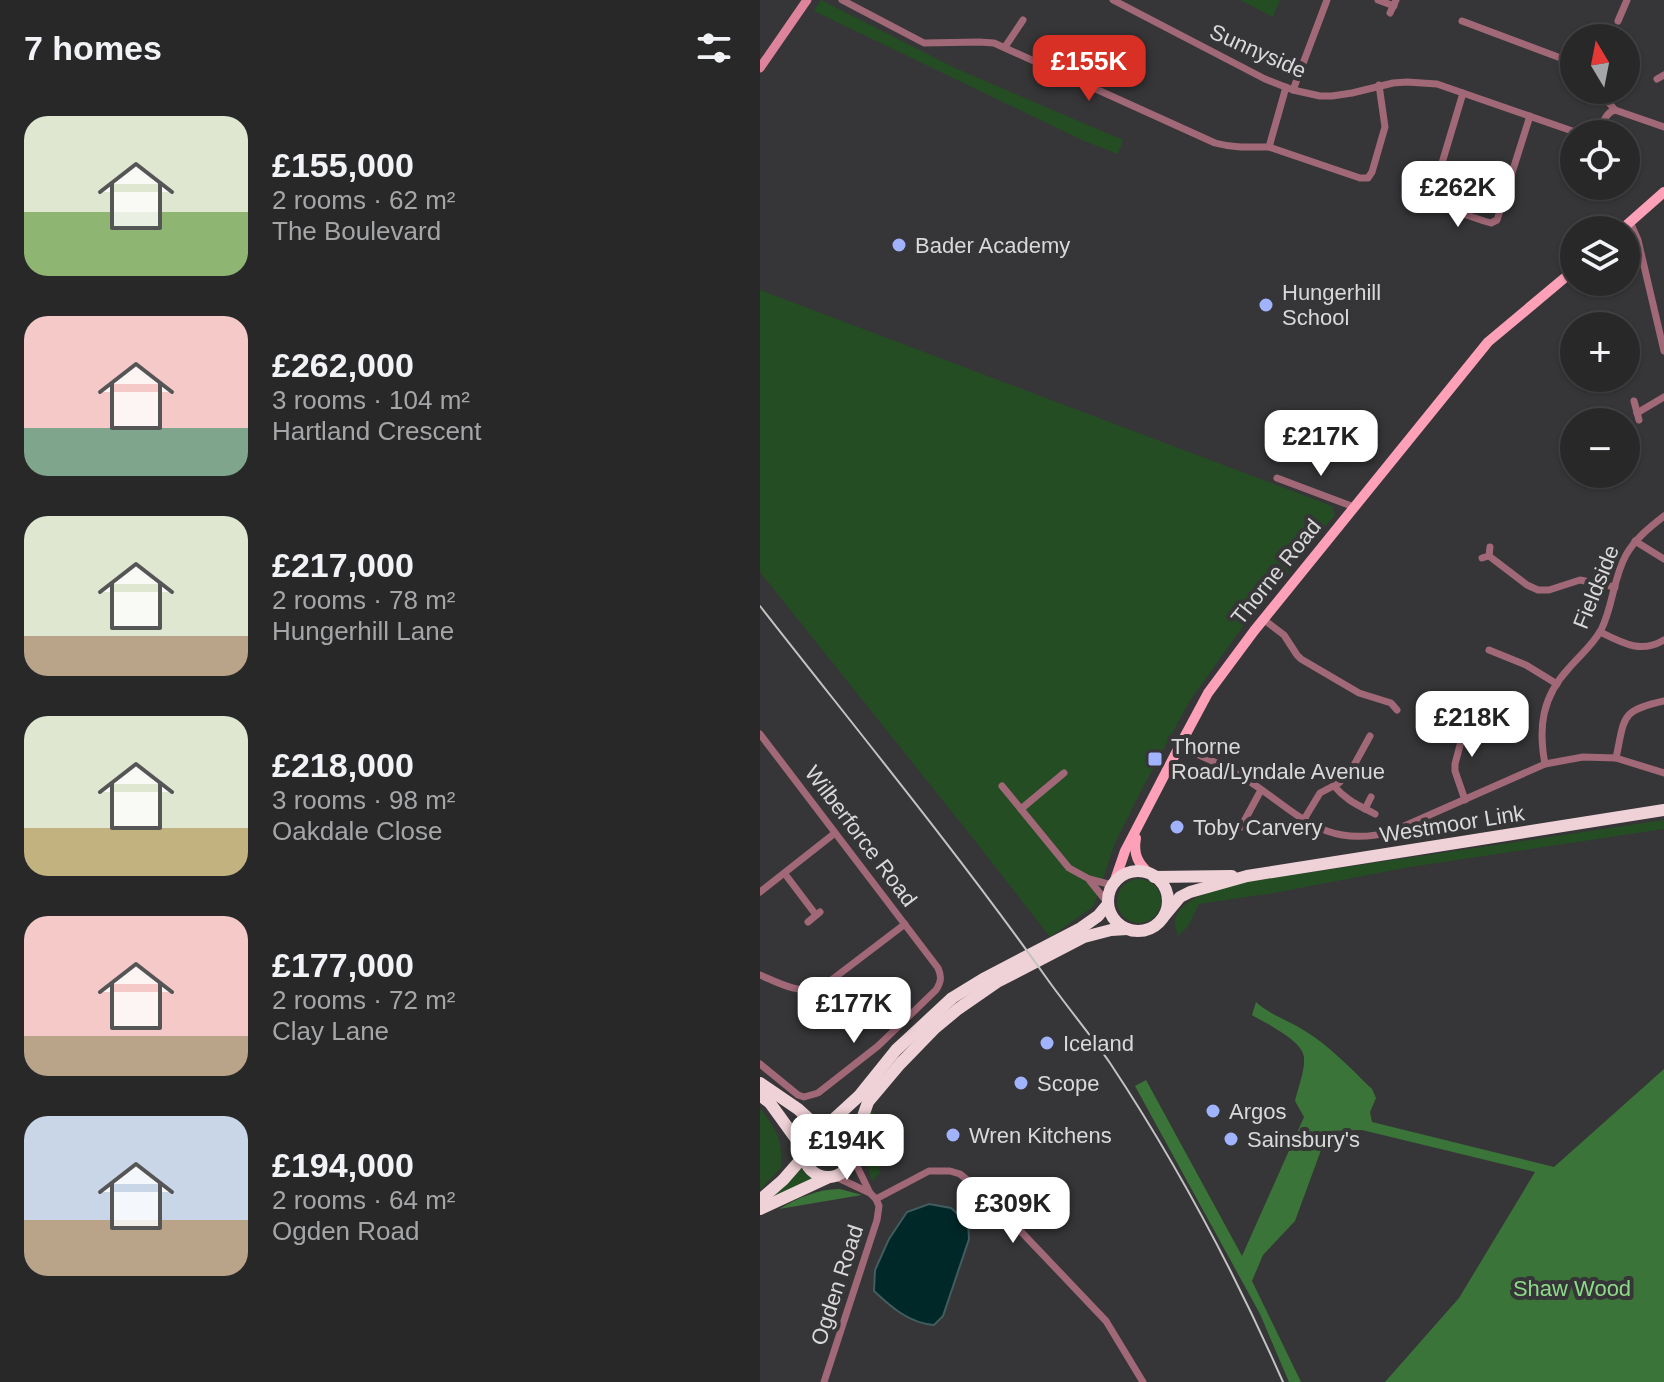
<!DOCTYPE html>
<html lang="en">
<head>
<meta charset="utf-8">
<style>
	:root { --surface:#282829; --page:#343435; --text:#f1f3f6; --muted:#a5a6a8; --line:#444446; --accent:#d93025 }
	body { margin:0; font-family:Arial,sans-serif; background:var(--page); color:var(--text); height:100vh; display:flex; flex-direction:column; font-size:30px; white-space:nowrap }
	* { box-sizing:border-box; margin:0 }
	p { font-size:26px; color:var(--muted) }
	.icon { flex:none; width:44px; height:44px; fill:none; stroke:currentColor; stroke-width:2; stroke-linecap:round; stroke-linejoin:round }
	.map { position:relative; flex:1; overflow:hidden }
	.details { display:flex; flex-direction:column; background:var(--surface); width:760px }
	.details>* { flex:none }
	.needle { width:52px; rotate:350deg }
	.fabs { position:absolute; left:800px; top:24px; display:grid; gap:16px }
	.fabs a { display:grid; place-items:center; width:80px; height:80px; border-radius:50%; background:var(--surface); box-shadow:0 2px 6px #0004,0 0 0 2px var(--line); font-size:40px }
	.price { position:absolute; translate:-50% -68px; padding:0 18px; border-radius:16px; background:#fff; color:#222; font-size:26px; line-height:52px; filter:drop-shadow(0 2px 4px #0008) }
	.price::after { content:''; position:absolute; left:50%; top:48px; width:24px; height:18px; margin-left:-12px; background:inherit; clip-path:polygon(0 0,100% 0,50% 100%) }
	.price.active { background:var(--accent); color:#fff }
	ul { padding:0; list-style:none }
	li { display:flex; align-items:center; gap:24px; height:200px; padding:0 24px }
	li span { display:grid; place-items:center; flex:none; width:224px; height:160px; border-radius:24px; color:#555 }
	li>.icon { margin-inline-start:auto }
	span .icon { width:96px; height:96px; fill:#fffc; stroke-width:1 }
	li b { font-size:34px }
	h2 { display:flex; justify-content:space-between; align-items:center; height:96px; padding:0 24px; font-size:34px }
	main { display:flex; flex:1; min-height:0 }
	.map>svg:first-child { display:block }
	.green { fill:#254d24 }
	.forest { fill:#3b7439 }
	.water { fill:#002829; stroke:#415d5e; stroke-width:2 }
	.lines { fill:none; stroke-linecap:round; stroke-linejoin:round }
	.street { stroke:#a16877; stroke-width:7 }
	.secondary { stroke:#dd839b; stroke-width:9 }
	.primary { stroke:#fda0b8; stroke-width:10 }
	.highway { stroke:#efd2d8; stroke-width:12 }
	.rail { stroke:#c4c3c4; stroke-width:2 }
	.poi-dot { fill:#a1b3fd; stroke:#363537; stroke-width:3 }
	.labels { text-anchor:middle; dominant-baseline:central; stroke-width:8; stroke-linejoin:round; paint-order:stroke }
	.street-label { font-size:22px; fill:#dad9da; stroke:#363537 }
	.poi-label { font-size:22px; fill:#dad9da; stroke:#363537; text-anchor:start }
	.park-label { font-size:22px; fill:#8cdb88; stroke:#363537 }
</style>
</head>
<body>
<main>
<section class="details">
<h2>7 homes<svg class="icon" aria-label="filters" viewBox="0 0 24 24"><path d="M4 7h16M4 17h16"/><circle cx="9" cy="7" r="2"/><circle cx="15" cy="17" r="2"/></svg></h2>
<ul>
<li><span style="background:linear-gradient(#dfe7d0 60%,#8fb573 0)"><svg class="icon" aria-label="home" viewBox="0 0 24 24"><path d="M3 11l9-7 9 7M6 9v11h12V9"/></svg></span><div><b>£155,000</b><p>2 rooms · 62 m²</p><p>The Boulevard</p></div></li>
<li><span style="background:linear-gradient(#f6c9c9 70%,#7fa58c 0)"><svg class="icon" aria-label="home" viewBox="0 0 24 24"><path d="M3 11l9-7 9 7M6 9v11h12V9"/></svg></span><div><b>£262,000</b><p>3 rooms · 104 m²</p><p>Hartland Crescent</p></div></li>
<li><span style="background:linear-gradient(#dfe7d0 75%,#b9a48a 0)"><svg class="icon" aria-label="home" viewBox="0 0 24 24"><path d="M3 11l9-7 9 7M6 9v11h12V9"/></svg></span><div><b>£217,000</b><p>2 rooms · 78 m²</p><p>Hungerhill Lane</p></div></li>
<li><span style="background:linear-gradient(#dfe7d0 70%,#c2b280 0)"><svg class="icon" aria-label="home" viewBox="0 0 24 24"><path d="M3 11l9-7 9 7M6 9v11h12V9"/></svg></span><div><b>£218,000</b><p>3 rooms · 98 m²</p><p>Oakdale Close</p></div></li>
<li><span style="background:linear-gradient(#f6c9c9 75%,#b9a48a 0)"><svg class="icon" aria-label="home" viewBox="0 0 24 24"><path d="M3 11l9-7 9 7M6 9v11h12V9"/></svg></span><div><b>£177,000</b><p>2 rooms · 72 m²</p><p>Clay Lane</p></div></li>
<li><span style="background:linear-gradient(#c9d6e8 65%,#b9a48a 0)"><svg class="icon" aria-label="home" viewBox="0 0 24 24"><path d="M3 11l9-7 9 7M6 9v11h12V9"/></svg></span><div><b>£194,000</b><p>2 rooms · 64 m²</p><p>Ogden Road</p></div></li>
</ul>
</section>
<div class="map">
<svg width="904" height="1382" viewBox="0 0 904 1382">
	<rect width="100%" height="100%" fill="#363537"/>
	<g class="green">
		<polygon points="61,0 195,68 363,140 358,154 324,141 54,11"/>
		<polygon points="480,0 520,0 513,17"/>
		<polygon points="0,290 572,506 575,515 481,629 429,702 381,791 355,843 334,906 290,937 212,837 0,572"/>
		<path d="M 904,820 L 904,829 L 650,867 L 514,893 L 439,904 L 428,926 L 418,936 C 417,932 415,928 415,923 C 416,895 470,887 491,881 Z"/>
		<circle cx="379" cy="901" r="22"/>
		<path d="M 0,1108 C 17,1131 23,1139 21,1168 L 0,1190 Z"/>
		<polygon points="108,1111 114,1112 120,1173 112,1181 105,1157"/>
		<circle cx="69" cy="1150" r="16"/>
		<polygon points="42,1166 45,1171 56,1179 30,1193 11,1197"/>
	</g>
	<g class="forest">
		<path d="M 496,1002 C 510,1015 528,1020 545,1031 C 570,1046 591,1069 612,1089 L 616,1098 L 610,1112 L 612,1122 L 794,1167 L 904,1069 L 904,1382 L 625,1382 L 699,1298 L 775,1172 L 602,1130 L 568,1131 L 535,1221 L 503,1255 L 492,1281 L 541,1382 L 529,1382 L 500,1314 L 375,1086 L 386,1080 L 482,1256 L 544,1117 L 535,1101 C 538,1088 545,1071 544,1058 C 544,1041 505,1023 492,1015 Z"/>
		<path d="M 80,1189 L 102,1195 L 19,1209 C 38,1198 57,1189 80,1189 Z"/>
	</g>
	<path class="water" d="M 169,1204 L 191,1208 L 208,1223 L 209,1239 L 183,1316 L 174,1325 C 149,1323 131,1307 114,1291 L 115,1270 L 129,1239 L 147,1212 Z"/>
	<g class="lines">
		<g class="street">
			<path d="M 82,0 L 164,43 L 219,42 L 234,43 L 455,143 C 473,148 490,147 509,147 L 526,87"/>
			<polyline points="353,0 505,79 533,90 560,96 572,96 592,93 633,83 647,82 677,84 821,134"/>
			<polyline points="618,0 634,6"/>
			<polyline points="630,13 636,0"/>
			<polyline points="702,21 814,63"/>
			<polyline points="858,21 867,0"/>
			<polyline points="245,47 263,20"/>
			<polyline points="897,79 904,75"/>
			<polyline points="533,90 567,0"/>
			<polyline points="838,90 855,110 904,127"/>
			<polyline points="703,93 673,193 673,199 677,205 724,221 731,223 737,220 770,116"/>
			<path d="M 833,134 C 844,128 843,113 855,110"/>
			<polyline points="509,147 600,178 608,178 612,172 625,127 619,85"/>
			<polyline points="870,222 878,240 904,351"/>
			<polyline points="874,401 879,420"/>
			<polyline points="877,413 904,397"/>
			<polyline points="517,478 594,507"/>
			<polyline points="875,541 904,559"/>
			<polyline points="729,556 767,585 778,590 789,590 820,580 855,587"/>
			<polyline points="722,558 729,556 730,547"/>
			<polyline points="503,619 524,635 537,655 541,659 599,693 631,703 637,710"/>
			<path d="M 840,632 C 862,643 881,654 904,640"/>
			<polyline points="729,650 766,665 797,684"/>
			<path d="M 0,734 L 178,968 C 182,977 181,982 176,990 L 118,1046 L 58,1093 L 44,1097 L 38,1095 L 0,1064"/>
			<path d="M 419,747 C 440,755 461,764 481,776 C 534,808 562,852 633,831 L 785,764 L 823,757 L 856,758 L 904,773"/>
			<path d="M 856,758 C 865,716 860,711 904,701"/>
			<path d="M 785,764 C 778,727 782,697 809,668 C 820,655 832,646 841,630 C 853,607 853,578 866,555 C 875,539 890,527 904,516"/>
			<polyline points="242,786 309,868 329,879 352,885"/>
			<path d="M 574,786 C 587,801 598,805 615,814"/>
			<polyline points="705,800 695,771 695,764 707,719"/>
			<polyline points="261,809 304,773"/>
			<polyline points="605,809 611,797"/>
			<polyline points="543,821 560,793 579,783 593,767 610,736"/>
			<polyline points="481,827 501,790"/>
			<polyline points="25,874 56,915"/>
			<polyline points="330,881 347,902"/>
			<polyline points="0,892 75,833"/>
			<polyline points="48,922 60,912"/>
			<path d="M 0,975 C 21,984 38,994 61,988 L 145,924"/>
			<polyline points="92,1156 109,1191"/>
			<polyline points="74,1176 110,1193 116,1199 169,1171 190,1171 200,1174 231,1200 346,1321 383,1382"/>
			<polyline points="64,1382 117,1220 119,1206 116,1199"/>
		</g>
		<polyline class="secondary" points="0,68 47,0"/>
		<g class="primary">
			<polyline points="861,230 904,192"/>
			<path d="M 376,838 C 373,854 378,864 390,874"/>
			<polyline points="354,883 365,851 419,747 448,693 494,631 728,342 814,270"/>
		</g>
		<g class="highway">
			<circle cx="378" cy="901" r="30"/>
			<polyline points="394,877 472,876"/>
			<polyline points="405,915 420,897 430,892 487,876 904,810"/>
			<polyline points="0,1083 38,1109 61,1130"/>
			<polyline points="0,1095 10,1103 44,1150"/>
			<polyline points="63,1129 99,1096 136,1050 192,998 223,979 321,928 338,916 348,904"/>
			<circle cx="68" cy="1153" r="24"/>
			<polyline points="92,1148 108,1102 140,1064 174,1029 198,1009 237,982 324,937 351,930 367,929"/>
			<polyline points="0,1200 23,1180 44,1156"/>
			<polyline points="0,1209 69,1177"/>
		</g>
		<path class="rail" d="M 0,606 C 97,730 197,852 288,980 C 308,1008 330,1034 350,1063 C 417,1164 474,1271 523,1382"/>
	</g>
	<g class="poi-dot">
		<circle cx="139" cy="245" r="8"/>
		<circle cx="506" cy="305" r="8"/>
		<rect x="387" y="751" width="16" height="16" rx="4"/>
		<circle cx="417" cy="827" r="8"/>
		<circle cx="287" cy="1043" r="8"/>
		<circle cx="261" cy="1083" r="8"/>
		<circle cx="453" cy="1111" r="8"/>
		<circle cx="193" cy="1135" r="8"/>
		<circle cx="471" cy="1139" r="8"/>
	</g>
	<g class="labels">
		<g class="street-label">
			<text transform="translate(498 51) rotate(24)">Sunnyside</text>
			<text transform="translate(516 572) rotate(-51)">Thorne Road</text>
			<text transform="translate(836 587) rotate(-68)">Fieldside</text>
			<text transform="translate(692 824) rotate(-9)">Westmoor Link</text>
			<text transform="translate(101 836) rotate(53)">Wilberforce Road</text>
			<text transform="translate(77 1285) rotate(-72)">Ogden Road</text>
		</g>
		<g class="poi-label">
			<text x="155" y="245">Bader Academy</text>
			<text x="522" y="292">Hungerhill<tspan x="522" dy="25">School</tspan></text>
			<text x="411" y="746">Thorne<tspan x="411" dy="25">Road/Lyndale Avenue</tspan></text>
			<text x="433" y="827">Toby Carvery</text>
			<text x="303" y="1043">Iceland</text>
			<text x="277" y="1083">Scope</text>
			<text x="469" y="1111">Argos</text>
			<text x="209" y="1135">Wren Kitchens</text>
			<text x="487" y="1139">Sainsbury's</text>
		</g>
		<g class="park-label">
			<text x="812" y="1288">Shaw Wood</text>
		</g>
	</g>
</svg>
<div class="fabs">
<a><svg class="needle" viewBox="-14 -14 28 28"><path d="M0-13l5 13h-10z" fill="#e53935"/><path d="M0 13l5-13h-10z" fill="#a5a6a8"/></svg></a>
<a><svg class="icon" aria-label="locate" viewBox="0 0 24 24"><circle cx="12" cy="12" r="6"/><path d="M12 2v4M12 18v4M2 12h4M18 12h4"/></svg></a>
<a><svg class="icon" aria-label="layers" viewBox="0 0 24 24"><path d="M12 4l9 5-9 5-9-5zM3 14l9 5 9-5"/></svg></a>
<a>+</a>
<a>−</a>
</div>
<b class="price active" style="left:329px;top:103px">£155K</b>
<b class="price" style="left:698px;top:229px">£262K</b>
<b class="price" style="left:561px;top:478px">£217K</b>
<b class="price" style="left:712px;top:759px">£218K</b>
<b class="price" style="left:94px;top:1045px">£177K</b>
<b class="price" style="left:87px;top:1182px">£194K</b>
<b class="price" style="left:253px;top:1245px">£309K</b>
</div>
</main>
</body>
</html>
